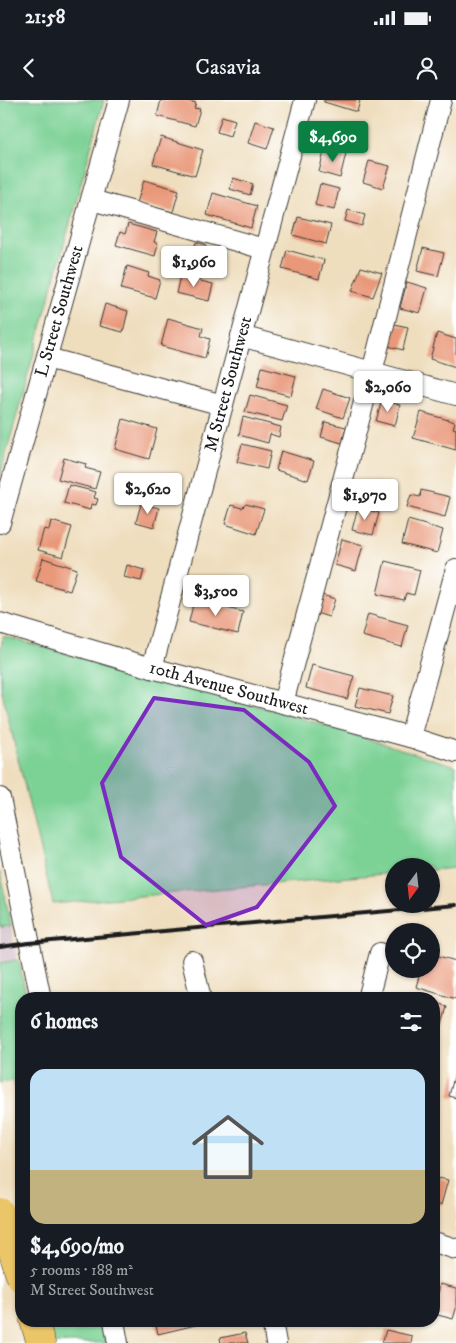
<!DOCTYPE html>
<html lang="en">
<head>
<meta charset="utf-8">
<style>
	:root { --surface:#171b24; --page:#242831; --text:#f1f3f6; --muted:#9ea1a6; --line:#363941; --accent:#0b8043 }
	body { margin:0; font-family:"IM FELL DW Pica",serif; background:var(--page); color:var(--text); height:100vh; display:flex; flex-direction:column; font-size:19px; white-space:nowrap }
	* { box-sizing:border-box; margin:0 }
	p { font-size:16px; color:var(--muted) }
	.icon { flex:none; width:28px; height:28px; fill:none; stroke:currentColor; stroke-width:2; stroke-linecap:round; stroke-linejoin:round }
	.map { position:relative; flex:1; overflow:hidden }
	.side { position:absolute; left:15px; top:892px; width:425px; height:335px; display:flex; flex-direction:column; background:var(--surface); border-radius:20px; box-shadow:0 1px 4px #0004 }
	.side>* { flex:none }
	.needle { width:32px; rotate:195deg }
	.buttons { position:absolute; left:385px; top:758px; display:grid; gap:10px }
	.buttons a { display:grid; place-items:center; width:55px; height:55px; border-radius:50%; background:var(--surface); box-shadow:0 1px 4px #0004; font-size:25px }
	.price { position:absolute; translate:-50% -42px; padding:0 11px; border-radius:5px; background:#fff; color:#222; font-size:16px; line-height:32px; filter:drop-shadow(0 1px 2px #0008) }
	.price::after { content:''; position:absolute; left:50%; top:30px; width:15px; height:11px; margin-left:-8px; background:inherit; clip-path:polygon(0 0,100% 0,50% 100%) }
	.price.selected { background:var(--accent); color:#fff }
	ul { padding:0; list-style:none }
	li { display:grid; align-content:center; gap:10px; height:265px; padding:0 15px }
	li+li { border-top:1px solid var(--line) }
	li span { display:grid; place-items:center; height:155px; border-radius:15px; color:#555 }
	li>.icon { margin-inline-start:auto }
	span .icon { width:90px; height:90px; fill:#fffc; stroke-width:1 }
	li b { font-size:21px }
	h2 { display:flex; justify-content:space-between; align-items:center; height:60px; padding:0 15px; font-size:21px }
	.status { display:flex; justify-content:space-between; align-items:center; height:35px; padding:0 25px; background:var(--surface); direction:ltr }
	.status svg { height:14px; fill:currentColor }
	header { display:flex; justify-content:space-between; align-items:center; height:65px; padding:0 15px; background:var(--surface); font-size:22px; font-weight:600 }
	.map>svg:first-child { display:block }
	.industrial { fill:#d2bdc7 }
	.green { fill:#7bd195; stroke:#4c7658 }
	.building { fill:#e99879 }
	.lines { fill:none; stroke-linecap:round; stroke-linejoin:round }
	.minor-casing { stroke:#3c3934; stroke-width:22 }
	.highway-casing { stroke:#3c3934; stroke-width:29 }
	.minor { stroke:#fff; stroke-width:20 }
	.highway { stroke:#ebc669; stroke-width:28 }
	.rail { stroke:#1c1c1c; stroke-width:4 }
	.highway-bridge-casing { stroke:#3c3934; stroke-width:29; stroke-linecap:butt }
	.highway-bridge { stroke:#ebc669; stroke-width:28 }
	.marked { fill:#7b2cbf; fill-opacity:0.2; stroke:#7b2cbf; stroke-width:4; stroke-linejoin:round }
	.labels { text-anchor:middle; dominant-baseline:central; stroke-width:4.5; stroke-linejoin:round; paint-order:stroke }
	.street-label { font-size:18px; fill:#1c1c1c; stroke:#fff }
</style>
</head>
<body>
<div class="status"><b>21:58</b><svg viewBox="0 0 49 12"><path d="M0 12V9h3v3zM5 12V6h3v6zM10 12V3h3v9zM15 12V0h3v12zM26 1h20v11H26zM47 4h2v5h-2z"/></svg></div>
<header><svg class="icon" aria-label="back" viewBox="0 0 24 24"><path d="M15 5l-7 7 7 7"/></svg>Casavia<svg class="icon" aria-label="person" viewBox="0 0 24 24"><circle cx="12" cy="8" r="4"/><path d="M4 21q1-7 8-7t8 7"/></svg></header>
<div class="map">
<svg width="456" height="1243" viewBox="0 0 456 1243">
	<rect width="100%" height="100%" fill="#fff"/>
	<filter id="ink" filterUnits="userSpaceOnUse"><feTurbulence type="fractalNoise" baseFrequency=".02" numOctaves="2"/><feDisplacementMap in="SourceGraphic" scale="10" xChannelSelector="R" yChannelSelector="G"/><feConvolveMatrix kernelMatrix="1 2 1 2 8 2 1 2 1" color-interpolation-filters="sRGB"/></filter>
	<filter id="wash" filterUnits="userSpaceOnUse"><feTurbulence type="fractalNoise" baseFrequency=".0096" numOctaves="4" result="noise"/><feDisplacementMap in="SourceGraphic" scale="20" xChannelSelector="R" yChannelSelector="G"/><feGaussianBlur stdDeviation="1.12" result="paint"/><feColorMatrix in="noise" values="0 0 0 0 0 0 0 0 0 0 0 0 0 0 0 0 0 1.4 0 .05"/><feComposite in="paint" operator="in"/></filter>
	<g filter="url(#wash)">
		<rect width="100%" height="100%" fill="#efdebe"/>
		<polygon class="industrial" points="11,826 17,860 0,863 0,827"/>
		<g class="green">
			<polygon points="0,0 104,0 0,376"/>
			<polygon points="3,536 297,617 456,666 456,768 431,770 431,766 394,766 394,773 53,804 1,588 0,554"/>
			<polygon points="0,772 11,826 0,827"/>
			<polygon points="17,860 19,862 27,899 21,899 21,995 17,995 14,981 0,983 0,863"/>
			<polygon points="45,1221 102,1221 107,1243 51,1243"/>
		</g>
		<g id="blocks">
			<g class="building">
				<polygon points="161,0 185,0 196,3 194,8 200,9 195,26 157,16"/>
				<polygon points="324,0 360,0 357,12 324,2"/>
				<polygon points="222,16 235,20 230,36 217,32"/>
				<polygon points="255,21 274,27 267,49 248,43"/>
				<polygon points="161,37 203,50 195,76 153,64"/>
				<polygon points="325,48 346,53 340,78 319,72"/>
				<polygon points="369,61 390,66 383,88 363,82"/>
				<polygon points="233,78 253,84 250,95 230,89"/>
				<polygon points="144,80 179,90 173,112 137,103"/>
				<polygon points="320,84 339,89 334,110 315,105"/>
				<polygon points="213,93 257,106 251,128 207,115"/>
				<polygon points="348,110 365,115 362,126 345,121"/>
				<polygon points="298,117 331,125 326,144 293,135"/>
				<polygon points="128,124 157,132 154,142 158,144 155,156 116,145 120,132 125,134"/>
				<polygon points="196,142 206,145 204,150 223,156 218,177 189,169"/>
				<polygon points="423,148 444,153 438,176 417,171"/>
				<polygon points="287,150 324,160 319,179 282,169"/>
				<polygon points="127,166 149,173 148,176 160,180 155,198 121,189"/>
				<polygon points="361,167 382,173 373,197 352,191"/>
				<polygon points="180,176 213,184 209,201 176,193"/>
				<polygon points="407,182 427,188 420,213 400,208"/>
				<polygon points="105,204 128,211 123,232 99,226"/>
				<polygon points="168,218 203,228 201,236 210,239 205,258 161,246"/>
				<polygon points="389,223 408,227 403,250 384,245"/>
				<polygon points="437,233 456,239 456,267 430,259"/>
				<polygon points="262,267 296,276 291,296 257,287"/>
				<polygon points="323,289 350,298 343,318 316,309"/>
				<polygon points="250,295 287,305 282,321 245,312"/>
				<polygon points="382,300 400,305 395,326 376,321"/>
				<polygon points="421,312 455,322 453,328 456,329 456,350 413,338"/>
				<polygon points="243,317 281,327 279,337 270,334 268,343 239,335"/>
				<polygon points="123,319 157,329 149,359 115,349"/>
				<polygon points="325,322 346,327 342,343 321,337"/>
				<polygon points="242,344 271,351 267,369 237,362"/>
				<polygon points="281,351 314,361 308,380 276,370"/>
				<polygon points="64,358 86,364 85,368 100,372 95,389 58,379"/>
				<polygon points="69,385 96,392 94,398 98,399 96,405 91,404 90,410 64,403"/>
				<polygon points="421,390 450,397 445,417 407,407 411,395 420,397"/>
				<polygon points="141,404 159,408 154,427 136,422"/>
				<polygon points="246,404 264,409 256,434 225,424 231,405 242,408"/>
				<polygon points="358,407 379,413 373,435 352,430"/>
				<polygon points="408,420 443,430 437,453 402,444"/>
				<polygon points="51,421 72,427 63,457 38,450 44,429 49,430"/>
				<polygon points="342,439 363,445 356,471 335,465"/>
				<polygon points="43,458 77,469 70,491 36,481"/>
				<polygon points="385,461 420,470 414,495 406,493 404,500 377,494"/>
				<polygon points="127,465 144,470 141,481 124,477"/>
				<polygon points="322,495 335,499 329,517 316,513"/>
				<polygon points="194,500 243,512 238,534 189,522"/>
				<polygon points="368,514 408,525 402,547 362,536"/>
				<polygon points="312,565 354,576 347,599 306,588"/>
				<polygon points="360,588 393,596 388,614 355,606"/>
				<polygon points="431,854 456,861 456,899 416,887 421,869 431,869"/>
				<polygon points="434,901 447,907 441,928 434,926"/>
				<polygon points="455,973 456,973 456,998 449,996"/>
				<polygon points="438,1078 448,1080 441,1105 434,1104 434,1081 437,1082"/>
				<polygon points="440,1184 456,1188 456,1209 453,1219 434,1214"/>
				<polygon points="155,1221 199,1221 200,1224 158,1234"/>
				<polygon points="386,1230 412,1236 411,1243 382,1243"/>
				<polygon points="245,1233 248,1243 221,1243 220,1238"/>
			</g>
		</g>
	</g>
	<g filter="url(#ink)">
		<use href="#blocks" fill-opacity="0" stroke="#3c3934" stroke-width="1"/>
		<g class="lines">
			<g class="minor-casing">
				<g id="minor">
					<polyline points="92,100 264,149"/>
					<polyline points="241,236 456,295"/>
					<polyline points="47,258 223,305"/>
					<path id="s1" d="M 0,423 L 119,0"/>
					<path id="s2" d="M 0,523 L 152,568 L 410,637 L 456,652"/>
					<path id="s3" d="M 152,568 L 305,0"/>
					<polyline points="283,603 372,272 441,0"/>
					<polyline points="410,637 456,469"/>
					<polyline points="0,698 41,899"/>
					<polyline points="192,861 201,899"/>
					<polyline points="368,899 380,853"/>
					<polyline points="434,1142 456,1149"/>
					<polyline points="114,1221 118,1243"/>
					<polyline points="272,1221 276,1243"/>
				</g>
			</g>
			<g class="highway-casing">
				<polyline id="highway" points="34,1221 41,1243"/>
			</g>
			<use href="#minor" class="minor"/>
			<use href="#highway" class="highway"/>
			<polyline class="rail" points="0,847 29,843 456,805"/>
			<g class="highway-bridge-casing">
				<polyline id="highway-bridge" points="0,1112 21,1178"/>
			</g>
			<use href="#highway-bridge" class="highway-bridge"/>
		</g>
	</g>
	<path class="marked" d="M 154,598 L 244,610 L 309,662 L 335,706 L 257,807 L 206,825 L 121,757 L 102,683 Z"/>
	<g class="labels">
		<g class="street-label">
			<text stroke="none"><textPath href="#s1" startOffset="220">L Street Southwest</textPath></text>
			<text stroke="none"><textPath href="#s3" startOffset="294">M Street Southwest</textPath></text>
			<text stroke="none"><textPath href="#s2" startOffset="238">10th Avenue Southwest</textPath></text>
		</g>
	</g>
</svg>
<div class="buttons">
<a><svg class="needle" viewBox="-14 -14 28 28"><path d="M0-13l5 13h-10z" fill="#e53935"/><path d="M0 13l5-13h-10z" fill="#9ea1a6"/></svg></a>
<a><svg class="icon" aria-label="locate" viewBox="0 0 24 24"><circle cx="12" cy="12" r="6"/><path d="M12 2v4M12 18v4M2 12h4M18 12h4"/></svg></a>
</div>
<b class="price selected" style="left:333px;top:63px">$4,690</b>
<b class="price" style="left:194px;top:188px">$1,960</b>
<b class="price" style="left:388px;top:313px">$2,060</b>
<b class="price" style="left:148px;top:415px">$2,620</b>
<b class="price" style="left:365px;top:421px">$1,970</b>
<b class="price" style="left:216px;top:517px">$3,500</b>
<section class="side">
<h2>6 homes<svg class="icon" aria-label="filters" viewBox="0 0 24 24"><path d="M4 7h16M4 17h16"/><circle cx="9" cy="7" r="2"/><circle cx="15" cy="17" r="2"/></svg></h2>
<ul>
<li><span style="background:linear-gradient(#bfe0f5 65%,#c2b280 0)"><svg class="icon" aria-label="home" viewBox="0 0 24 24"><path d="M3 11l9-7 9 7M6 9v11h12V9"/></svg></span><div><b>$4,690/mo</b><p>5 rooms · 188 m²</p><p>M Street Southwest</p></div></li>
</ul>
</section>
</div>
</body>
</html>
